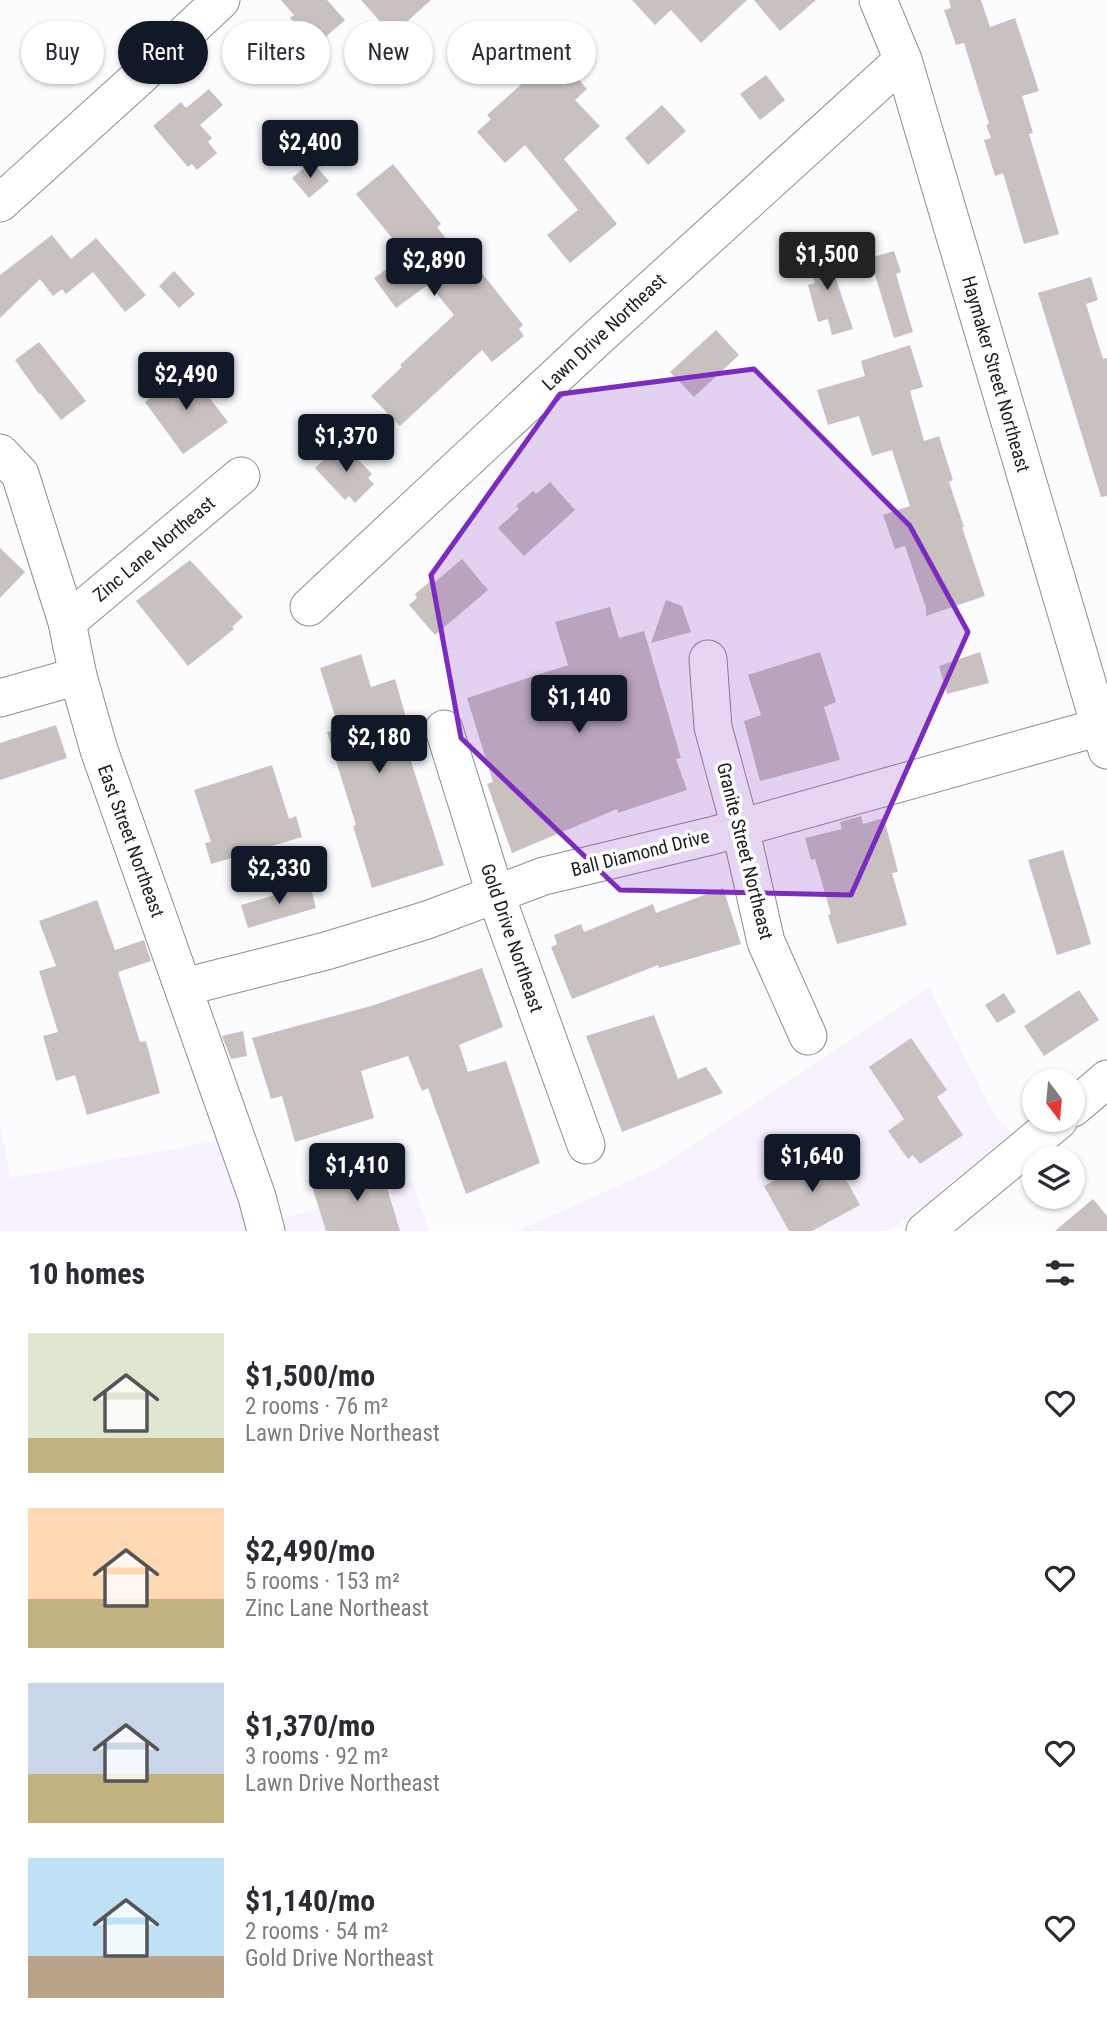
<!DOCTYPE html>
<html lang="en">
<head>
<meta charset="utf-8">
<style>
	:root { --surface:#fff; --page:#f2f2f3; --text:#2b2b33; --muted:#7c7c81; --accent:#111827 }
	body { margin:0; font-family:"Roboto Condensed",sans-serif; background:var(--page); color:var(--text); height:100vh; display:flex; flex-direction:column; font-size:26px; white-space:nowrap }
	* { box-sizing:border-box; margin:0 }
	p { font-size:23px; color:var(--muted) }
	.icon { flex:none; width:38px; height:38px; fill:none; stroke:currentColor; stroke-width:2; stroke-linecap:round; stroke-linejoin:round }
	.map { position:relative; height:1231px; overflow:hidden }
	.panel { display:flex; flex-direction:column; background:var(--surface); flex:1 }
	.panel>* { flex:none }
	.top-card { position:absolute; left:21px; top:21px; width:700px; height:63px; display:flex; gap:14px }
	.needle { width:46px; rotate:164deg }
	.fabs { position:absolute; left:1022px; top:1069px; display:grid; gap:14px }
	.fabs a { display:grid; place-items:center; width:63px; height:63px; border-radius:50%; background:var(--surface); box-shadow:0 2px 5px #0004; font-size:35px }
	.price { position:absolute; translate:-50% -60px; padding:0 16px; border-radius:7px; background:var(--accent); color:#fff; font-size:23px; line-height:46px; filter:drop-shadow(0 2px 4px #0008) }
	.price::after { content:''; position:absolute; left:50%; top:42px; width:21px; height:16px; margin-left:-10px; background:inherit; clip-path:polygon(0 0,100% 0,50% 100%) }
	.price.active { background:#222; color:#fff }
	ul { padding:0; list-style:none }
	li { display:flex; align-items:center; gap:21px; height:175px; padding:0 28px }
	li span { display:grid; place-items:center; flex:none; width:196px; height:140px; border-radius:0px; color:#555 }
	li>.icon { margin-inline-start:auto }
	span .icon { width:84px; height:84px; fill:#fffc; stroke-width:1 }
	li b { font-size:30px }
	h2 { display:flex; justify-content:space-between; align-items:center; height:84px; padding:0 28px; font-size:30px }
	.tag { padding:0 24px; border-radius:32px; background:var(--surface); box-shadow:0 2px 5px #0004; font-size:24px; line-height:63px }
	.tag.active { background:var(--accent); color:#fff }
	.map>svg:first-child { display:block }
	.built { fill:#f7f2fe }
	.building { fill:#c8c1bf }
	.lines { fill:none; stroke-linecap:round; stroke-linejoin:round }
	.minor-casing { stroke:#8e8c91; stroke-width:39 }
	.minor { stroke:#fff; stroke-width:37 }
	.marked { fill:#7b2cbf; fill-opacity:0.2; stroke:#7b2cbf; stroke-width:5; stroke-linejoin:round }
	.labels { text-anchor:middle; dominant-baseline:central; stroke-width:7; stroke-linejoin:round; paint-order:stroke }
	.street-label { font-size:19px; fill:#1f1e20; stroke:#fff }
</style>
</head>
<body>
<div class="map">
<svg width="1107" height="1231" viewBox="0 0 1107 1231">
	<rect width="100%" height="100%" fill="#fcfbfe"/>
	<g class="built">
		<polygon points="929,988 993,1112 1010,1132 930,1201 889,1231 518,1231 660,1167"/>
		<polygon points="0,1125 11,1178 222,1140 254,1227 412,1181 430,1231 0,1231"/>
	</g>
	<g class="building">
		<polygon points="281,0 327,0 345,20 312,49 298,32 301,30 290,18 294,15"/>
		<polygon points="361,0 431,0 392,35"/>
		<polygon points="632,0 747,0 701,43 671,10 655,25"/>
		<polygon points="754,0 816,0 780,31"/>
		<polygon points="949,0 981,0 990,27 1015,18 1039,91 1022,96 1033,133 1029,134 1059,234 1024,244 1003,173 995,176 984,140 991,138 986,125 989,124 964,43 956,45 944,10 951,8"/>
		<polygon points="553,56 557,61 560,58 587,89 575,100 600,126 564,159 617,224 570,263 547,235 578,210 525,145 505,163 477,132 491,119 487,115"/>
		<polygon points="766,75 785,100 760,120 740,94"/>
		<polygon points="209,89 223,105 200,125 212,138 208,142 217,153 197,170 192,164 188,167 153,126 181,102 186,108"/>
		<polygon points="662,105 686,131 648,165 625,138"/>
		<polygon points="312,162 329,181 309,198 292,178"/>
		<polygon points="393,164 441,224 437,227 469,267 474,263 523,325 519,329 524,336 492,362 482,350 400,426 371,396 402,367 400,365 454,315 429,284 396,308 374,278 406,255 356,194"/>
		<polygon points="52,235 71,259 96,238 146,295 125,312 93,272 66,294 62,289 53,296 40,279 0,318 0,275"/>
		<polygon points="824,244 853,329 832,335 828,319 818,322 808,285 815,283 805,251"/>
		<polygon points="894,251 901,272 896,274 913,332 894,338 870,258"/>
		<polygon points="174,271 195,294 179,308 159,286"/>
		<polygon points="1091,277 1098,300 1086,304 1103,359 1107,358 1107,496 1101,497 1038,293"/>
		<polygon points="716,330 739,355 694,397 670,372"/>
		<polygon points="39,342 86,401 61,420 40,393 39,394 15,360"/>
		<polygon points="910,345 923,387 910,391 924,441 939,436 953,480 949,482 964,527 962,527 985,596 926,616 926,608 905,546 895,549 883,515 910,506 892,450 872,456 859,416 828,425 817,390 865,376 861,361"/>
		<polygon points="188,370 228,422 183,454 145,402"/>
		<polygon points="342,443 372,474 368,478 374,484 355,503 349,496 345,500 315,468"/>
		<polygon points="550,482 575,510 524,556 498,528 519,509 516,506 533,491 536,494"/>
		<polygon points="0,548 25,572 0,598"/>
		<polygon points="462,559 488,590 435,635 409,605 417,598 415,594 433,579 435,582"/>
		<polygon points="190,560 243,617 232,627 234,629 188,666 136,601"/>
		<polygon points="666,600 682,606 691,632 651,643"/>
		<polygon points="610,607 619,638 644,631 681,758 676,759 687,790 618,813 617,809 512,853 487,784 493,782 467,698 568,665 555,622"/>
		<polygon points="820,652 836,702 824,707 840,760 760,781 744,721 761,715 748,675"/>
		<polygon points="980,652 989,683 947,694 939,666"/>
		<polygon points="361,654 371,687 395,679 409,728 401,730 444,865 372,888 353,826 356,825 327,732 339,729 320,668"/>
		<polygon points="56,725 67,758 0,780 0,743"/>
		<polygon points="272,765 289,819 296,816 302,837 211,864 205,843 211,842 194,790"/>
		<polygon points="861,816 863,824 884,818 898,872 892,873 907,925 837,944 828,915 831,914 815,859 811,860 805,838 842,829 840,822"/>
		<polygon points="1063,850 1091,944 1057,955 1028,860"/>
		<polygon points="310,885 316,908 248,928 241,905"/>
		<polygon points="723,888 741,944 659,968 658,965 572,999 551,947 557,944 554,935 581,924 584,932 653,904 656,913"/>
		<polygon points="97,900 115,950 144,940 151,961 118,972 140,1042 146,1041 160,1093 87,1115 75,1075 56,1081 43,1036 58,1032 39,971 56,966 39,921"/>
		<polygon points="482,968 503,1027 459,1045 468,1072 506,1061 540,1163 466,1194 428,1088 422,1091 408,1056 361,1071 374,1118 295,1142 282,1096 271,1099 252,1038 371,1006"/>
		<polygon points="1079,990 1099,1020 1044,1056 1024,1026"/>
		<polygon points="1004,993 1016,1012 997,1023 985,1005"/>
		<polygon points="654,1015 678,1079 706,1067 723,1093 622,1132 586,1036"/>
		<polygon points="243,1031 247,1056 231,1059 222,1036"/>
		<polygon points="911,1038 947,1090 937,1097 963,1135 920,1164 913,1155 908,1159 888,1131 904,1119 869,1067"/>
		<polygon points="830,1150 860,1205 812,1231 789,1231 764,1186"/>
		<polygon points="380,1165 400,1231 326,1231 312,1186"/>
		<polygon points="1093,1199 1107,1216 1107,1231 1055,1231"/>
	</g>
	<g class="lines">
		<g class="minor-casing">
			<g id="minor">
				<polyline points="878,0 903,60 1107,750"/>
				<polyline points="0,203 137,79 221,0"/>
				<polyline points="0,453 20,474 67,622 78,676 99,750 257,1197 266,1231"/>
				<polyline points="309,607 594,341 903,60"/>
				<polyline points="67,622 241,476"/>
				<polyline points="708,659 713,727 740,827 766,942 808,1036"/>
				<polyline points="0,698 78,676"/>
				<polyline points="444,729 495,893 586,1145"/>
				<polyline points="184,987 326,951 427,920 544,876 711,836 1100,727"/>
				<polyline points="1073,1108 1107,1079"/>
				<polyline points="925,1231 1059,1120"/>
			</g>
		</g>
		<use href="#minor" class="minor"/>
	</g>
	<path class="marked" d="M 754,369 L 910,526 L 968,632 L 851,895 L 620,890 L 461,738 L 431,575 L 560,394 Z"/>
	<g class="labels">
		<g class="street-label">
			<text transform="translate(604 332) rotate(-43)">Lawn Drive Northeast</text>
			<text transform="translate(996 374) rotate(74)">Haymaker Street Northeast</text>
			<text transform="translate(154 549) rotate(-40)">Zinc Lane Northeast</text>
			<text transform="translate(131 841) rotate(70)">East Street Northeast</text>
			<text transform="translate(745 851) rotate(76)">Granite Street Northeast</text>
			<text transform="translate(640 853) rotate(-14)">Ball Diamond Drive</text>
			<text transform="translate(512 938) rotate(71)">Gold Drive Northeast</text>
		</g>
	</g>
</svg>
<div class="fabs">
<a><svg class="needle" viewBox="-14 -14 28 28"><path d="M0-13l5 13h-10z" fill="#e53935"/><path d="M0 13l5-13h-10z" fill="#7c7c81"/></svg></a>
<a><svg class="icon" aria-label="layers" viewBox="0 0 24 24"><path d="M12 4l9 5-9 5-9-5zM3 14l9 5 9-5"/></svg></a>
</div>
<b class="price" style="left:310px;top:180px">$2,400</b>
<b class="price active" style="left:827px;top:292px">$1,500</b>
<b class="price" style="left:434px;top:298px">$2,890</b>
<b class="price" style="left:186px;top:412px">$2,490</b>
<b class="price" style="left:346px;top:474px">$1,370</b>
<b class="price" style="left:579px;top:735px">$1,140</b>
<b class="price" style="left:379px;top:775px">$2,180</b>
<b class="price" style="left:279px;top:906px">$2,330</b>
<b class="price" style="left:812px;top:1194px">$1,640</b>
<b class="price" style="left:357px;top:1203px">$1,410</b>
<div class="top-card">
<a class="tag">Buy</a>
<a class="tag active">Rent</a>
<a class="tag">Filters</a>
<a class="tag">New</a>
<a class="tag">Apartment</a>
</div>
</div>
<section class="panel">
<h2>10 homes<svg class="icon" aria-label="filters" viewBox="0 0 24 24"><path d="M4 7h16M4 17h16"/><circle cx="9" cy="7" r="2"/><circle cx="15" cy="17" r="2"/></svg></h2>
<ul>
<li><span style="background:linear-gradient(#dfe7d0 75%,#c2b280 0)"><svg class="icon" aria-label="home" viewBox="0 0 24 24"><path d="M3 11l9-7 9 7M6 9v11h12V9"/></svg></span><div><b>$1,500/mo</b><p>2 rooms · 76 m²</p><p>Lawn Drive Northeast</p></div><svg class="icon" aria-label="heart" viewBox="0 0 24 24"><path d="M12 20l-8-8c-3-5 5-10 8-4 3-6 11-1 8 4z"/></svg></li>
<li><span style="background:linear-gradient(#ffd9b3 65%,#c2b280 0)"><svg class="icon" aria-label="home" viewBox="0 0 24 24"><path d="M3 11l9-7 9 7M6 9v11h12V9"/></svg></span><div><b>$2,490/mo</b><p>5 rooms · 153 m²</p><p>Zinc Lane Northeast</p></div><svg class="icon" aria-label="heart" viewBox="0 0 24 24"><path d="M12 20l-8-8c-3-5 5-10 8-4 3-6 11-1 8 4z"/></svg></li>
<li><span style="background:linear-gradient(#c9d6e8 65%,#c2b280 0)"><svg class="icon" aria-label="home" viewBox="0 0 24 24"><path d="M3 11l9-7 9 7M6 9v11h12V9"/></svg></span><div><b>$1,370/mo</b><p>3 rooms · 92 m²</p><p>Lawn Drive Northeast</p></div><svg class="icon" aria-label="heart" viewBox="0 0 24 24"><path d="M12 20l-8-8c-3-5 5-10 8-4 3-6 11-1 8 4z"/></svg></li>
<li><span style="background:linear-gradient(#bfe0f5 70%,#b9a48a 0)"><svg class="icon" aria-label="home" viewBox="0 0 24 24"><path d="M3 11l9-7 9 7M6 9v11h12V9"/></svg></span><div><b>$1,140/mo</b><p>2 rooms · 54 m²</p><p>Gold Drive Northeast</p></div><svg class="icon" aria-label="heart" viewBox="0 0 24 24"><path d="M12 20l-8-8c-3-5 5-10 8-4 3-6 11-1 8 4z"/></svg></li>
</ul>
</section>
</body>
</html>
